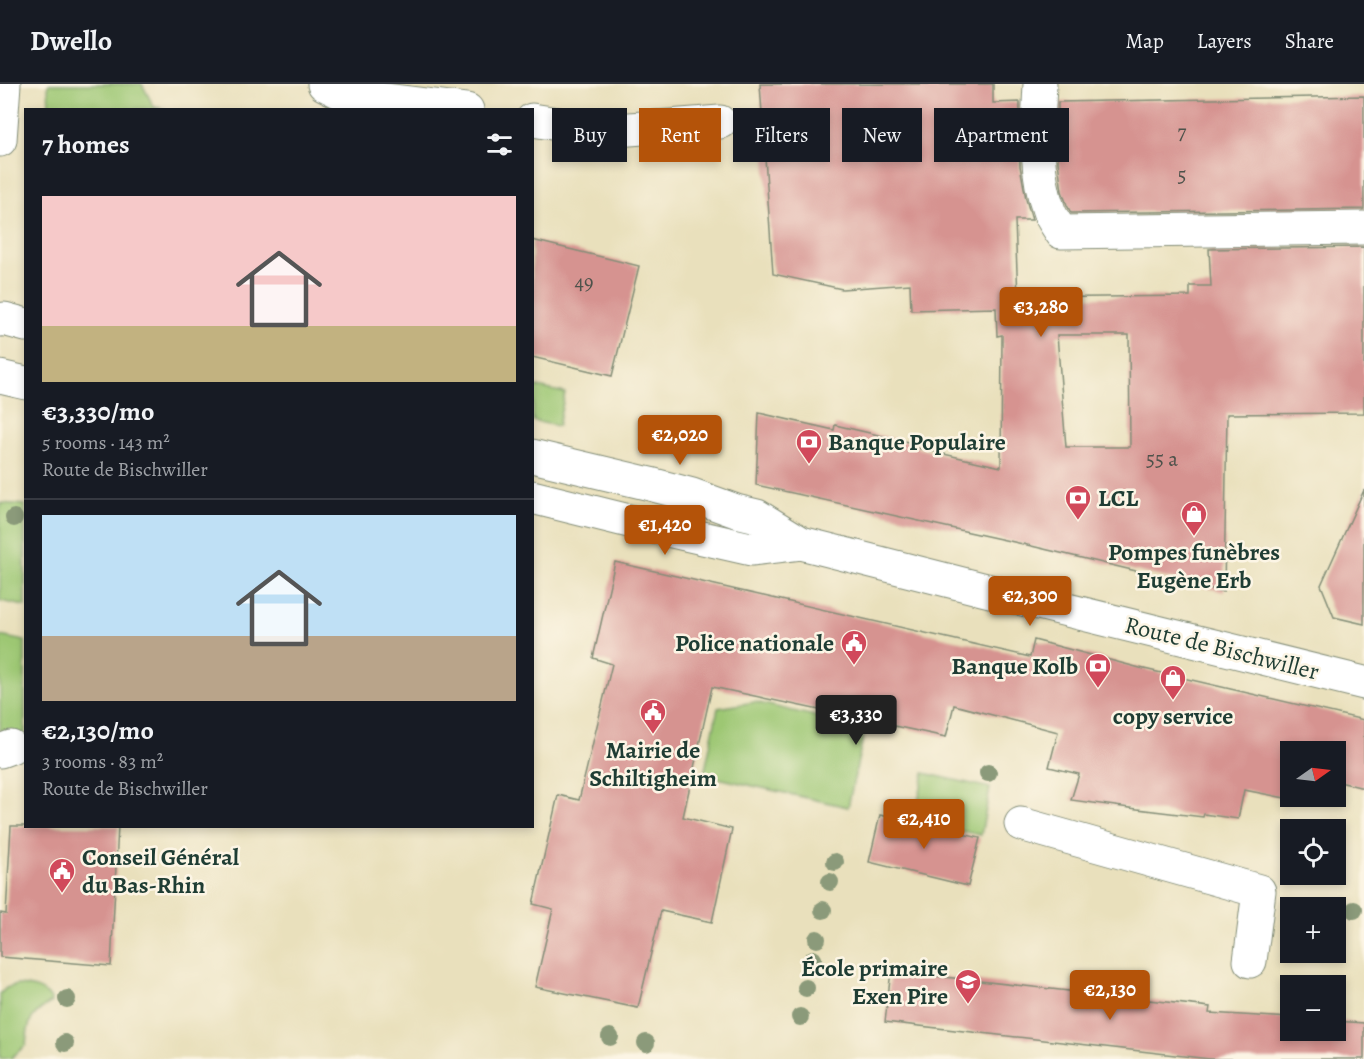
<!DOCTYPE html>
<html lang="en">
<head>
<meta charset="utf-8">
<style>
	:root { --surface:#171b24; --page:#242831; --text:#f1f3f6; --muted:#9ea1a6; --line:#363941; --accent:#b45309 }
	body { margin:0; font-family:Alegreya,serif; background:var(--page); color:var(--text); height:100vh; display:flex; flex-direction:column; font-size:22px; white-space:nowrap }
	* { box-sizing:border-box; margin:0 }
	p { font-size:20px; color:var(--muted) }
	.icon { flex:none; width:33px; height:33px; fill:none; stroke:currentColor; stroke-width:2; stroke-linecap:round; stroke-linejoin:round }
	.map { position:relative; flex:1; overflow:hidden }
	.details { position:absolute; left:24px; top:24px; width:510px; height:720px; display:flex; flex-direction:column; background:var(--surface); border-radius:0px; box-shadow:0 3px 9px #0003 }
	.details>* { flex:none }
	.hud { position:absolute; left:552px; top:24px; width:570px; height:54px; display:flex; gap:12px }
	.needle { width:39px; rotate:76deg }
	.controls { position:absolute; left:1280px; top:657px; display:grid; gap:12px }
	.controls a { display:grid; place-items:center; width:66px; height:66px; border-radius:0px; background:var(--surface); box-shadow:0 3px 9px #0003; font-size:30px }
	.price { position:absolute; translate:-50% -51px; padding:0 14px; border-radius:6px; background:var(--accent); color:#fff; font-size:20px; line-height:39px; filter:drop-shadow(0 2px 3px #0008) }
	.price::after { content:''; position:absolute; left:50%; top:36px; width:18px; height:14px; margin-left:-9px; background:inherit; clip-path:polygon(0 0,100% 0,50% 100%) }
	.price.selected { background:#222; color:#fff }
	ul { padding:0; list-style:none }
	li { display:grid; align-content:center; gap:12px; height:318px; padding:0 18px }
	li+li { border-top:2px solid var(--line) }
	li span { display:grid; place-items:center; height:186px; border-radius:0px; color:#555 }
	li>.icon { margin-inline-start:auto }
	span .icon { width:108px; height:108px; fill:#fffc; stroke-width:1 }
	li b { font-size:26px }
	h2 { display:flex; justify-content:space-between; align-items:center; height:72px; padding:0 18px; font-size:26px }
	.chip { padding:0 21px; border-radius:0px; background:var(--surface); box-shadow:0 3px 9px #0003; font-size:21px; line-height:54px }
	.chip.selected { background:var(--accent); color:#fff }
	header { display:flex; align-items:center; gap:36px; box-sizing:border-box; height:84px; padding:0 30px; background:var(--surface); border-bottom:2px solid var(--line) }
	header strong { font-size:28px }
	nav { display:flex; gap:33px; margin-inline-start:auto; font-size:21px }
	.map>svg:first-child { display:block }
	.green { fill:#9dc773; stroke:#5e8254; stroke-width:1.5 }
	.building { fill:#d69390; fill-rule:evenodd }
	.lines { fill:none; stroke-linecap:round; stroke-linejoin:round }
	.minor-casing { stroke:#848e78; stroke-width:35 }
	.major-casing { stroke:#848e78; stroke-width:35 }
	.minor { stroke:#fff; stroke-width:33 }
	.major { stroke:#fff; stroke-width:33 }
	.tree { fill:#8b9a7a }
	.labels { text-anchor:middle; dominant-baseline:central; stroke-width:5; stroke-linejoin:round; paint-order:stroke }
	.number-label { font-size:21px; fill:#4d524b }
	.poi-label { font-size:24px; font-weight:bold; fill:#1f3d34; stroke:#fcf5e5; text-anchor:start }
	.street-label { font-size:24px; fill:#1f3d34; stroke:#fcf5e5 }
</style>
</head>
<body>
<header>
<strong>Dwello</strong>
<nav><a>Map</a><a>Layers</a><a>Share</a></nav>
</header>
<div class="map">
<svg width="1364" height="975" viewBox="0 0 1364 975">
	<rect width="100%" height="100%" fill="#fcf5e5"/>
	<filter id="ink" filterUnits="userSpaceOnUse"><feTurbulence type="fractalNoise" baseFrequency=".0167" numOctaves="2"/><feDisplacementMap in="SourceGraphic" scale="12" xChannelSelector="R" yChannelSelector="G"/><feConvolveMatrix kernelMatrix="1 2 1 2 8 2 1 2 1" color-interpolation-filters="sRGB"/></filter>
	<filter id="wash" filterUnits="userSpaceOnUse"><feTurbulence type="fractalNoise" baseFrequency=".008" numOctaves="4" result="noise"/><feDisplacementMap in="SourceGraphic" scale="24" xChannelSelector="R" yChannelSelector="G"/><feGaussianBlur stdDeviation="1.35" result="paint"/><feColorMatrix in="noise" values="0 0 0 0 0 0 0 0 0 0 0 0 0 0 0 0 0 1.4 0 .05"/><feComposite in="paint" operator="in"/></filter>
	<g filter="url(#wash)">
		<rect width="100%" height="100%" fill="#e9e0bc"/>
		<g class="green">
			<polygon points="48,0 142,0 154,23 166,25 53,25 49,24"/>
			<polygon points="533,302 565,309 558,342 533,337"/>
			<polygon points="0,419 25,421 25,522 0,517"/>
			<polygon points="0,552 25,557 25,650 0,646"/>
			<polygon points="755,618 865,644 848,723 704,691 718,624"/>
			<polygon points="924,689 990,704 981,751 914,737"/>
			<path d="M 17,901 C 30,902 47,904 52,918 C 30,930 28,938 26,961 L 11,974 L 0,975 L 0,910 L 6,904 Z"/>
		</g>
		<g id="blocks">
			<g class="building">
				<path d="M 760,0 L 993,0 L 993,19 L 1020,18 L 1019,48 L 1020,82 L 1026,115 L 1032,136 L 1015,136 L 1018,214 L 1190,212 L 1190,202 L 1211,202 L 1209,165 L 1364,163 L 1364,329 L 1227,330 L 1224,508 L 1023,460 L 756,401 L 759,329 L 834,346 L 835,341 L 917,360 L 917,364 L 1001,383 L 1002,251 L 997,252 L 996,224 L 911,226 L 910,200 L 842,205 L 773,190 ZM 1057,251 L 1129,251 L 1130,363 L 1066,363 Z"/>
				<polygon points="1364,12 1364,125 1071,129 1067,121 1062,107 1058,78 1058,18"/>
				<polygon points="532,156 639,182 612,292 532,273"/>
				<polygon points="1364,406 1364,540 1334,533 1321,501"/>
				<polygon points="615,478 1030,573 1034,556 1140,584 1364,636 1364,704 1335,697 1335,668 1290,668 1290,712 1302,712 1301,717 1244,706 1238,735 1204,730 1203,733 1137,725 1071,716 1079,690 1049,683 1058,648 954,621 946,653 712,603 683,733 732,745 712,838 661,827 638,924 535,903 553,825 533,820 558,711 579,716 612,580 593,574"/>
				<polygon points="880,731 980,754 968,802 869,778"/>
				<polygon points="11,742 118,742 111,882 0,873 0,829 6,830"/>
				<polygon points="891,887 1210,923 1209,929 1290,934 1290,946 1335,946 1335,937 1364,939 1364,975 1210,975 885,938"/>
			</g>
		</g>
	</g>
	<g filter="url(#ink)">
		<use href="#blocks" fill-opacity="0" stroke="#848e78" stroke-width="1.5"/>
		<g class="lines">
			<g class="minor-casing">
				<g id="minor">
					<polyline points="324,0 346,11 467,26"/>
					<path d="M 1040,0 C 1038,43 1034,86 1049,127 C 1052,135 1057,141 1061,148 L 1364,144"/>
					<polyline points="532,36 604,47 720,38"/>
					<polyline points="0,56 4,0"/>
					<polyline points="0,667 11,663"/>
					<polyline points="1021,740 1259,807 1250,877"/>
				</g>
			</g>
			<g class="major-casing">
				<g id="major">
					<polyline points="0,236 4,235 26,241"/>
					<polyline points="0,293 26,299"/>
					<polyline points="532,372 650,400 692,411 736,427 757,432 801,459 982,505 1364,599"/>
					<polyline points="532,413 641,440 751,465 801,459"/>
				</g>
			</g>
			<use href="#minor" class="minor"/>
			<use href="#major" class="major"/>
		</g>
		<g class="tree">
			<circle cx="14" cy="434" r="9"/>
			<circle cx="988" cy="689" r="9"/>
			<circle cx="835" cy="778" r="9"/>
			<circle cx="830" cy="798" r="9"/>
			<circle cx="823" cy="826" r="9"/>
			<circle cx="1354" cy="826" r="9"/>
			<circle cx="817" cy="855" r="9"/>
			<circle cx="813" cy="875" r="9"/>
			<circle cx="806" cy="904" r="9"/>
			<circle cx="67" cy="915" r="9"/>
			<circle cx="800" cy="933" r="9"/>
			<circle cx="610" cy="953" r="9"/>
			<circle cx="65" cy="959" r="9"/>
			<circle cx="646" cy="959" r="9"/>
		</g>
	</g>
	<defs>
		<g id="bank-pin" transform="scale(1.35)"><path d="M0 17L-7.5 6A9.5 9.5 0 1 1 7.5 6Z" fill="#d1495b" stroke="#fcf5e5"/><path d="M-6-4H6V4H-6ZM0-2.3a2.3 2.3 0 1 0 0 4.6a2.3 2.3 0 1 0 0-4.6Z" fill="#fff"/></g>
		<g id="shop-pin" transform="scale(1.35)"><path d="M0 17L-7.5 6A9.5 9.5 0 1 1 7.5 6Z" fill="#d1495b" stroke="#fcf5e5"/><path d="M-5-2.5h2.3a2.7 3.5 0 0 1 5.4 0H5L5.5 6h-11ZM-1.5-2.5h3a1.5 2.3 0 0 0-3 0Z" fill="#fff"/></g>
		<g id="civic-pin" transform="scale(1.35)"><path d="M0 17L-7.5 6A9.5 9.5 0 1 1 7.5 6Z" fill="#d1495b" stroke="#fcf5e5"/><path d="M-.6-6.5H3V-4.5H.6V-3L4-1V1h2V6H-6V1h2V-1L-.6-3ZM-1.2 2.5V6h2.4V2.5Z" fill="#fff"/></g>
		<g id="school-pin" transform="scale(1.35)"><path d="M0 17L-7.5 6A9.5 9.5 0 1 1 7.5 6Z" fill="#d1495b" stroke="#fcf5e5"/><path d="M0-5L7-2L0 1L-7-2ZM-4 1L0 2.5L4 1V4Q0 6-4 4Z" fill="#fff"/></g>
	</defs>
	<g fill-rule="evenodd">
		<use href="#bank-pin" x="809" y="358"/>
		<use href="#bank-pin" x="1078" y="414"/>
		<use href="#shop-pin" x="1194" y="430"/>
		<use href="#civic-pin" x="854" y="559"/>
		<use href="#bank-pin" x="1098" y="582"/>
		<use href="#shop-pin" x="1173" y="594"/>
		<use href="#civic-pin" x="653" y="628"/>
		<use href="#civic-pin" x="62" y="787"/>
		<use href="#school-pin" x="968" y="898"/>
	</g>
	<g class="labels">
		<g class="number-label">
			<text x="1182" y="48">7</text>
			<text x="1182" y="91">5</text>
			<text x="584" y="198">49</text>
			<text x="1162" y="375">55 a</text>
		</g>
		<g class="poi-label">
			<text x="828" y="358">Banque Populaire</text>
			<text x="1098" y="414">LCL</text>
			<text x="1194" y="468" text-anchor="middle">Pompes funèbres<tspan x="1194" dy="28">Eugène Erb</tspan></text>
			<text x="834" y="559" text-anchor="end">Police nationale</text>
			<text x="1078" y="582" text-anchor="end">Banque Kolb</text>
			<text x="1173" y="632" text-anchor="middle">copy service</text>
			<text x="653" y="666" text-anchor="middle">Mairie de<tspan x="653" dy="28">Schiltigheim</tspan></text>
			<text x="82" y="773">Conseil Général<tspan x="82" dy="28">du Bas-Rhin</tspan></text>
			<text x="948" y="884" text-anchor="end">École primaire<tspan x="948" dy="28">Exen Pire</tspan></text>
		</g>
		<g class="street-label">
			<text transform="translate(1222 564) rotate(14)">Route de Bischwiller</text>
		</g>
	</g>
</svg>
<div class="controls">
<a><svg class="needle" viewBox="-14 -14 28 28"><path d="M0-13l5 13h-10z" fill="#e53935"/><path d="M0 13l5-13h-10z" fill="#9ea1a6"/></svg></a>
<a><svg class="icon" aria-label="locate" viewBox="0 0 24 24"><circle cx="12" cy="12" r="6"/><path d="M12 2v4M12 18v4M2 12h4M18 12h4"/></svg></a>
<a>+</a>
<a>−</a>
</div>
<b class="price" style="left:1041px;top:254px">€3,280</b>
<b class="price" style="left:680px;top:382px">€2,020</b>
<b class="price" style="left:665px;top:472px">€1,420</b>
<b class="price" style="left:1030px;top:543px">€2,300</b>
<b class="price selected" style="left:856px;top:662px">€3,330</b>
<b class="price" style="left:924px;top:766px">€2,410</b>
<b class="price" style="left:1110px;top:937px">€2,130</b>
<div class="hud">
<a class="chip">Buy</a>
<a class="chip selected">Rent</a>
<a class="chip">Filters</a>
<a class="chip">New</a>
<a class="chip">Apartment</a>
</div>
<section class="details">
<h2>7 homes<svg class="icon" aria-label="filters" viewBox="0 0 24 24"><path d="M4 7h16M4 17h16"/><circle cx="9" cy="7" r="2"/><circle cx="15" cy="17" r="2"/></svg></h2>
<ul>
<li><span style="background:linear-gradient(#f6c9c9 70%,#c2b280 0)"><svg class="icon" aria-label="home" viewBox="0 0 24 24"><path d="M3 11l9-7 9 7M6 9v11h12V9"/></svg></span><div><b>€3,330/mo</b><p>5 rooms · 143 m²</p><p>Route de Bischwiller</p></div></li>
<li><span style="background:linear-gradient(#bfe0f5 65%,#b9a48a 0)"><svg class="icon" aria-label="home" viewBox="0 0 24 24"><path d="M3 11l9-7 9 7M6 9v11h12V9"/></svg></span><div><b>€2,130/mo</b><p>3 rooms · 83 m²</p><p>Route de Bischwiller</p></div></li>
</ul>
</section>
</div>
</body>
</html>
